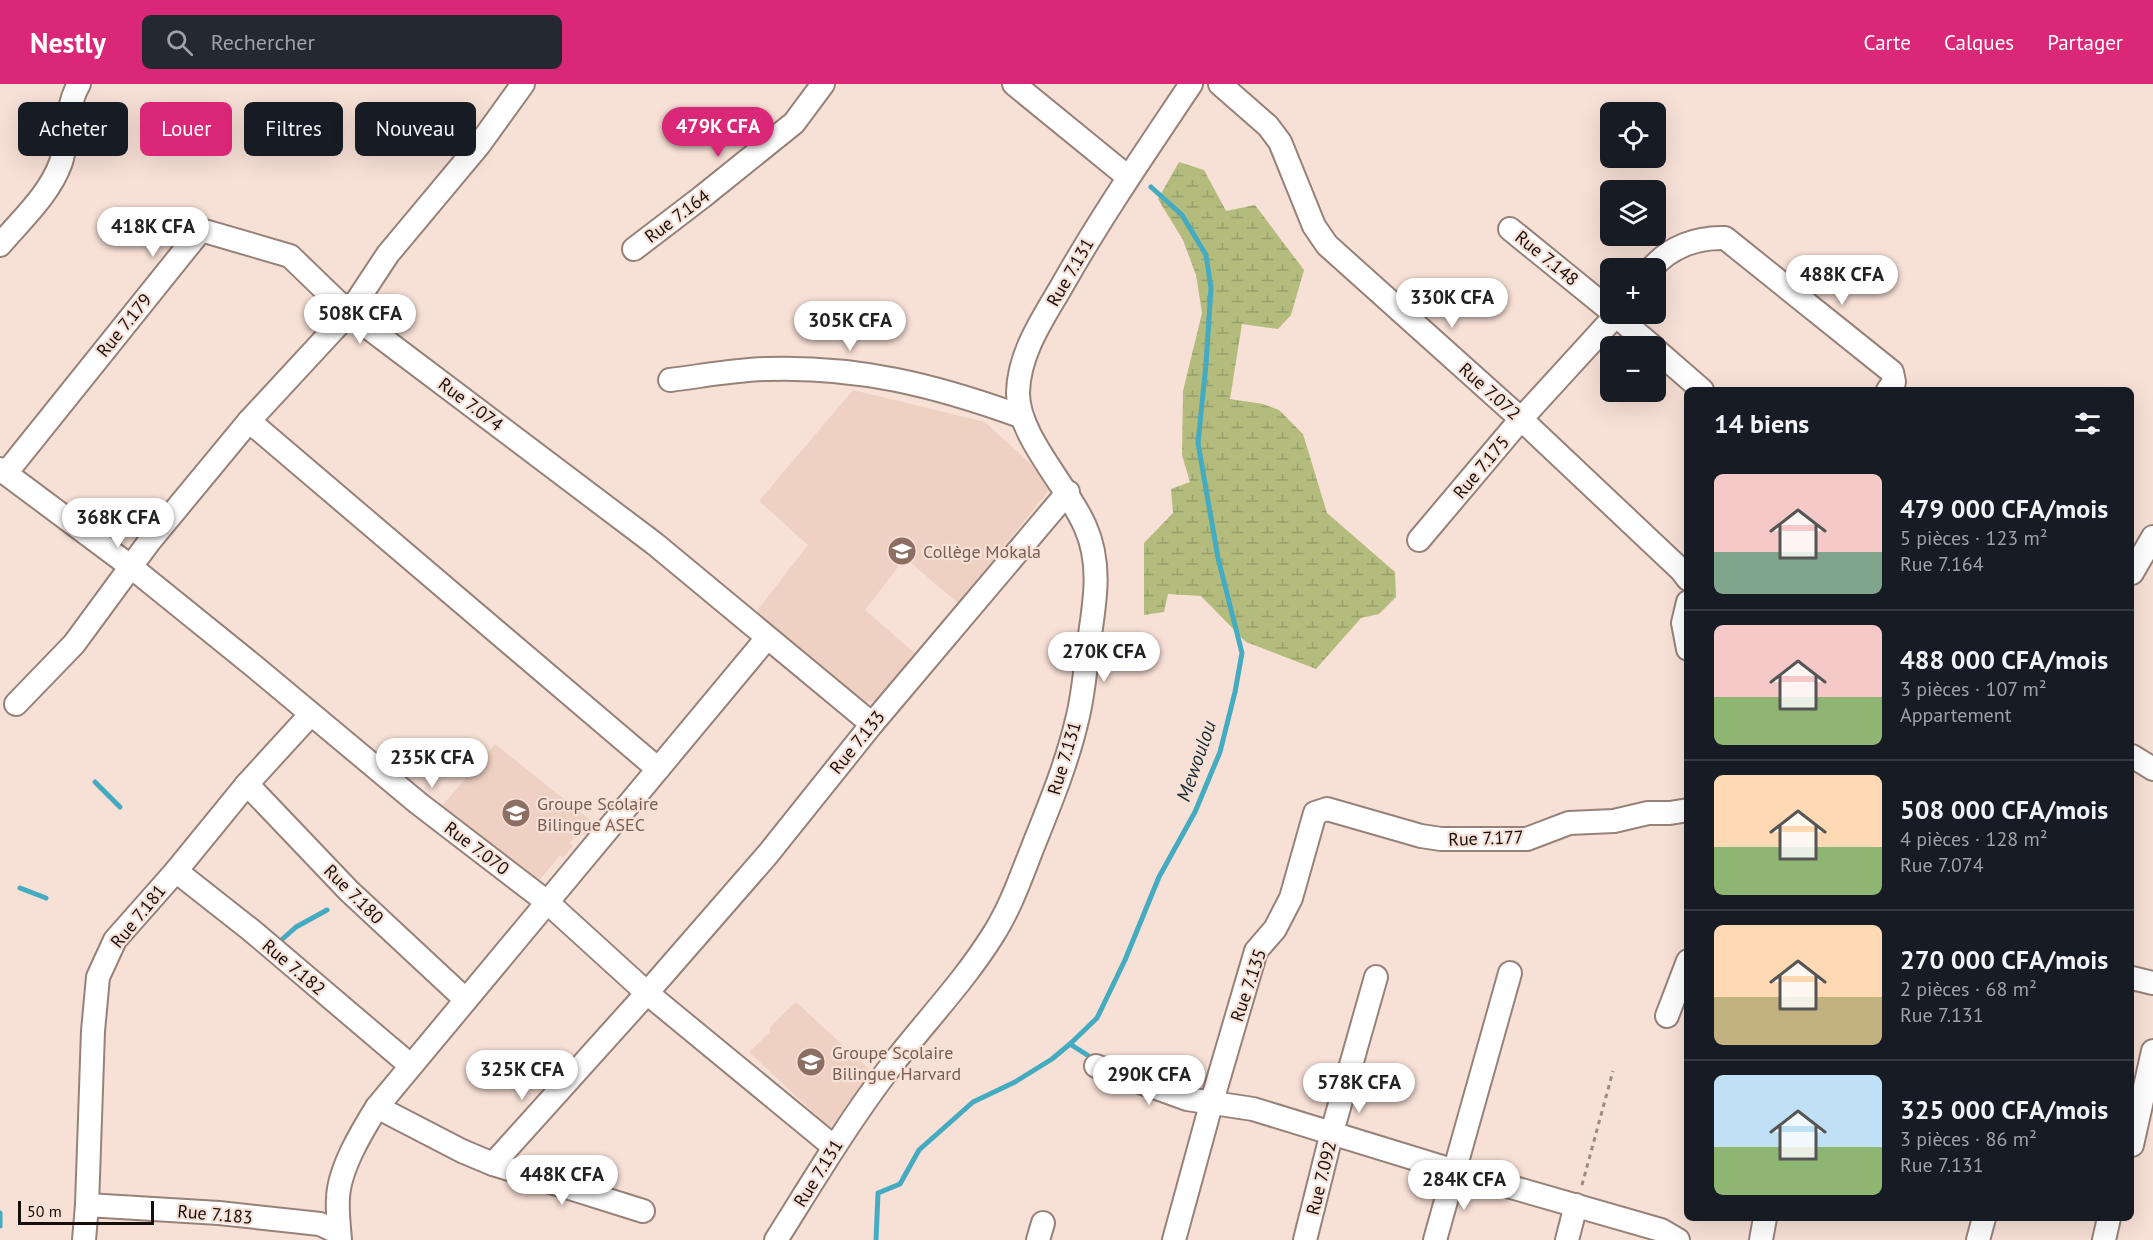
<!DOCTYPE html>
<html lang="fr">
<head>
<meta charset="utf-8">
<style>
	:root { --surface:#171b24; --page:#242831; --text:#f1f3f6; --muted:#9ea1a6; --line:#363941; --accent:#db2777 }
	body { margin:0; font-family:"PT Sans",sans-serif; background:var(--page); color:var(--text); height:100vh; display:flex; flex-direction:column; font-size:22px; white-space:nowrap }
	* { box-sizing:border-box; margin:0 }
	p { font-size:20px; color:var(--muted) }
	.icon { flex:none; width:33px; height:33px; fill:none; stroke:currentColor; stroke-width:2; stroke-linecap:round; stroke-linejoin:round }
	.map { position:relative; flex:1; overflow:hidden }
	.sheet { position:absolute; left:1684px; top:303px; width:450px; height:834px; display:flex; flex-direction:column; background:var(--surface); border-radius:9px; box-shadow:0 6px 24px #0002 }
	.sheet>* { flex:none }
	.guide { position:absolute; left:18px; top:18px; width:570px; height:54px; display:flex; gap:12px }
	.fabs { position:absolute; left:1600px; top:18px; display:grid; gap:12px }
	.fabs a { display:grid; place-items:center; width:66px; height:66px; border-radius:9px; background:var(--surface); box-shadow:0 6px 24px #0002; font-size:30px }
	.scale { position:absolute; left:18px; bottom:15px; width:136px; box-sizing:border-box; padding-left:6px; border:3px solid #160e0b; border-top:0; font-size:16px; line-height:21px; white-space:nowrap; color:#160e0b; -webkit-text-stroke:4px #f7e0d6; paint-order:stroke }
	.price { position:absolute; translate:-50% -51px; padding:0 14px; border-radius:21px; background:#fff; color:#222; font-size:20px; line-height:39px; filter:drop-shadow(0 2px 3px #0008) }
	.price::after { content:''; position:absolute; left:50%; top:36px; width:18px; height:14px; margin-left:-9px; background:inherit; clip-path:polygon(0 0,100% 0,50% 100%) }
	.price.active { background:var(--accent); color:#fff }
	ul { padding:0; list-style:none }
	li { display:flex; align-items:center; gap:18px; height:150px; padding:0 30px }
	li+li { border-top:2px solid var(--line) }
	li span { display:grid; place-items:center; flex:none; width:168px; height:120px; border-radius:9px; color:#555 }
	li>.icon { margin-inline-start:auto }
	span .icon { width:72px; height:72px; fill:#fffc; stroke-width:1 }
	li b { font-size:26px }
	h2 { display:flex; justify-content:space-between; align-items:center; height:72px; padding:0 30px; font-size:26px }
	.tag { padding:0 21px; border-radius:9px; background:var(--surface); box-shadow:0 6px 24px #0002; font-size:21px; line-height:54px }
	.tag.active { background:var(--accent); color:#fff }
	header { display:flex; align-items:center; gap:36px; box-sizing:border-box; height:84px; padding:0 30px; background:var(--accent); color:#fff }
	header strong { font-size:28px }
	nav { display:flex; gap:33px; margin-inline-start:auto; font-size:21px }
	.search { width:420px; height:54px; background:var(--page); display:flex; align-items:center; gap:15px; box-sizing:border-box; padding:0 21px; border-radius:9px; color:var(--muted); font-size:22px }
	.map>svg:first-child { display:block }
	.built { fill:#efd1c3 }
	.wetland { fill:url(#wetland-marsh) }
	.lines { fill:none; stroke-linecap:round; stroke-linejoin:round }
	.stream { stroke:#44abc0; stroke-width:5 }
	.minor-casing { stroke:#978279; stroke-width:26 }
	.path { stroke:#9c8b84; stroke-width:3; stroke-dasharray:4.5 4.5; stroke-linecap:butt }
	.minor { stroke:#fff; stroke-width:22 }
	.labels { text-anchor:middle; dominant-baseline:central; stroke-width:4.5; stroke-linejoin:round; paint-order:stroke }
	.street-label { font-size:18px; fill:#160e0b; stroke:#f7e0d6 }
	.education-label { font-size:18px; fill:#785e54; stroke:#f7e0d6; text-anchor:start }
	.water-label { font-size:20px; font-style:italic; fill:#162e33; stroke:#f7e0d6 }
</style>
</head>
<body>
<header>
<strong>Nestly</strong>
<div class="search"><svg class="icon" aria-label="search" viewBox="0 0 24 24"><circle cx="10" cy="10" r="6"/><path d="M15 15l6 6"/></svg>Rechercher</div>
<nav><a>Carte</a><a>Calques</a><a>Partager</a></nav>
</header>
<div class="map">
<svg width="2153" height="1156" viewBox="0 0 2153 1156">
	<defs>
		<pattern id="wetland-marsh" width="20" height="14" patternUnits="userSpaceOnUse" patternTransform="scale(1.5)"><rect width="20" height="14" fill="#b3bc7d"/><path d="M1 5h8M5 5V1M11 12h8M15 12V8" fill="none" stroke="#99a06b"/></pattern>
	</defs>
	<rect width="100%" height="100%" fill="#f7e0d6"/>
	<g class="built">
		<polygon points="853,306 985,338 1047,395 1051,404 958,519 905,474 865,526 917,571 882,616 861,619 756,528 808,461 759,417"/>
		<polygon points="495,660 589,735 588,737 595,743 588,753 579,747 570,759 573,762 563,774 560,771 538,798 473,745 464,740 442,722"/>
		<polygon points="796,918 872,988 830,1044 749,968 770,948 770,943"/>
	</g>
	<polygon class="wetland" points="1179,78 1204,86 1226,127 1255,121 1304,186 1291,231 1278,245 1242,240 1230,315 1263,320 1279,326 1303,350 1327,429 1395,488 1396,513 1379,530 1361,534 1316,585 1246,558 1201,512 1168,510 1164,528 1144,531 1144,459 1173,429 1171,405 1190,398 1182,371 1183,307 1202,229 1196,191 1183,156 1158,115"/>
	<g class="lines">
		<g class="stream">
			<polyline points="95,698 120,723"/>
			<polyline points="20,804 46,814"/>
			<polyline points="278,859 296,843 327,826"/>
			<polyline points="1070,960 1095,976"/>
			<polyline points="0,1129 0,1142"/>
			<polyline points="876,1156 878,1109 900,1100 919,1066 973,1018 1015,998 1052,975 1070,960 1097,934 1125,876 1159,793 1195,728 1220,668 1235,608 1242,569 1218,474 1198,359 1206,280 1211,204 1206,171 1182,131 1151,103"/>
		</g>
		<g class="minor-casing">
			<g id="minor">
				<polyline points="1014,0 1128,93"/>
				<polyline points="1220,0 1268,42 1280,58 1314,142 1327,161 1521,335 1681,486 1688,495"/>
				<polyline points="1510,145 1611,227"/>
				<path d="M 0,161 C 21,136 50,110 61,78 C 69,52 65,24 79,0"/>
				<polyline points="634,165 702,113 794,39 823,0"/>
				<path d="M 1652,184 C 1670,163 1697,153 1725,154 L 1892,288 L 1894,298 L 1888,306"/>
				<polyline points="1614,230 1652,262"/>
				<polyline points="1656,266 1702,306"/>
				<path d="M 670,296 C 702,292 734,286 766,285 C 858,282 934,301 1020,332"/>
				<polyline points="0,385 130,482 255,583 418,719 547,818 647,909 834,1063"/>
				<polyline points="6,389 201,146 290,172 349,229 388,170 479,61 523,0"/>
				<polyline points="1419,456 1521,335 1617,230"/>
				<polyline points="2132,489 2153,453"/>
				<polyline points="1688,518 1683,539 1688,565"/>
				<polyline points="16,620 74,560 149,458 249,337"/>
				<polyline points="2132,672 2153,685"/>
				<polyline points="658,685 249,337 349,229 655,460 872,640"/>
				<polyline points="247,700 349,807 466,916"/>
				<polyline points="176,787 251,846 410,981"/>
				<polyline points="2132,894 2153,899"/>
				<polyline points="1667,932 1688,877"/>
				<polyline points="1096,982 1187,1015 1253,1025 1455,1087 1661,1146 1678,1156"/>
				<polyline points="377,1023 462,1067 493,1080 647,909 768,770 872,640 1068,408"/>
				<polyline points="2132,1061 2153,967"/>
				<polyline points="493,1080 643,1127"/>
				<polyline points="87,1121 93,947 98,893 115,856 176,787 247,700 311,630"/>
				<polyline points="84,1156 87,1121 219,1129 320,1140 339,1149"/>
				<path d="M 340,1156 C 339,1142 337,1128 338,1114 C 339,1085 362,1047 377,1023 L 767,554"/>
				<path d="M 776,1156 C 812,1099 847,1040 888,986 C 923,940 963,899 993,851 C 1011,823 1022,790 1034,760 C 1050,720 1067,679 1077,636 C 1083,613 1085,588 1088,564 C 1094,522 1103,482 1085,442 C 1067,401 1017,351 1018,308 C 1019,268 1044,233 1063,200 C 1102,131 1147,66 1191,0"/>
				<polyline points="1038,1156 1043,1139"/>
				<polyline points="1174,1156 1212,1017 1256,867 1275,845 1291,814 1315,729 1327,725 1421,752 1441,755 1527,755 1569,739 1614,737 1648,729 1670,729 1688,726"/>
				<polyline points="1305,1156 1332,1048 1376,893"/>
				<polyline points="1435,1156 1510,889"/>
				<polyline points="1567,1156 1576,1121"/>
				<polyline points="1761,1156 1765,1134"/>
				<polyline points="1978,1156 1984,1134"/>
				<polyline points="2104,1156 2109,1134"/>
			</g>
		</g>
		<polyline class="path" points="1582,1101 1613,987"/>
		<use href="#minor" class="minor"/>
	</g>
	<defs>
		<g id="school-disc" transform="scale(1.5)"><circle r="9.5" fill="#8d6e63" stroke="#f7e0d6"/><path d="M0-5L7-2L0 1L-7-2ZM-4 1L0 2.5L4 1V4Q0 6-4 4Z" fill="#fff"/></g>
	</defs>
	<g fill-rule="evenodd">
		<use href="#school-disc" x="902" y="467"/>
		<use href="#school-disc" x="516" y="729"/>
		<use href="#school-disc" x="811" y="978"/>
	</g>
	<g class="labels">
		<g class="street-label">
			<text transform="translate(677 132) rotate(-37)">Rue 7.164</text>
			<text transform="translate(1547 174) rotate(39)">Rue 7.148</text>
			<text transform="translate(1070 188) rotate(-60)">Rue 7.131</text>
			<text transform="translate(124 241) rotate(-51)">Rue 7.179</text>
			<text transform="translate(1490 307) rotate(42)">Rue 7.072</text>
			<text transform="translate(471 320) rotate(37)">Rue 7.074</text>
			<text transform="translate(1481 383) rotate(-50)">Rue 7.175</text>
			<text transform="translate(857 658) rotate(-51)">Rue 7.133</text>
			<text transform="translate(1064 674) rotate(-73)">Rue 7.131</text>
			<text transform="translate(1486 754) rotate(-2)">Rue 7.177</text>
			<text transform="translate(477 764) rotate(37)">Rue 7.070</text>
			<text transform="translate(354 810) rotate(45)">Rue 7.180</text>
			<text transform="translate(138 832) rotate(-51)">Rue 7.181</text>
			<text transform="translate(294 883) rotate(40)">Rue 7.182</text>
			<text transform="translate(1248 901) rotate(-71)">Rue 7.135</text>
			<text transform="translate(818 1089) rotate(-58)">Rue 7.131</text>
			<text transform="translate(1321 1094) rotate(-76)">Rue 7.092</text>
			<text transform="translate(215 1130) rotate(5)">Rue 7.183</text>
		</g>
		<g class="education-label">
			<text x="923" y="467">Collège Mokala</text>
			<text x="537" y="719">Groupe Scolaire<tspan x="537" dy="21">Bilingue ASEC</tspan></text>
			<text x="832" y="968">Groupe Scolaire<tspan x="832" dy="21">Bilingue Harvard</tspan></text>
		</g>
		<g class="water-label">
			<text transform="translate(1196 677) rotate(-71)">Mewoulou</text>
		</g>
	</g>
</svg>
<div class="fabs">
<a><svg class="icon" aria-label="locate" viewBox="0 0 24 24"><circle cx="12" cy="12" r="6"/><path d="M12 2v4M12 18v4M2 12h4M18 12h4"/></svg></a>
<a><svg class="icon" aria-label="layers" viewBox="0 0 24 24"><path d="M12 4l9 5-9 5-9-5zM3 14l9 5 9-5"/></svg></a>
<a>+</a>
<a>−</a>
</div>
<div class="scale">50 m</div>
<b class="price active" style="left:718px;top:74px">479K CFA</b>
<b class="price" style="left:153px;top:174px">418K CFA</b>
<b class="price" style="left:1842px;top:222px">488K CFA</b>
<b class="price" style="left:1452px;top:245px">330K CFA</b>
<b class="price" style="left:360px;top:261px">508K CFA</b>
<b class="price" style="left:850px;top:268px">305K CFA</b>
<b class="price" style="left:118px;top:465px">368K CFA</b>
<b class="price" style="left:1104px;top:599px">270K CFA</b>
<b class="price" style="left:432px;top:705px">235K CFA</b>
<b class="price" style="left:522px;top:1017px">325K CFA</b>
<b class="price" style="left:1149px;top:1022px">290K CFA</b>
<b class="price" style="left:1359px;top:1030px">578K CFA</b>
<b class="price" style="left:562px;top:1122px">448K CFA</b>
<b class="price" style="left:1464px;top:1127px">284K CFA</b>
<div class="guide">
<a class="tag">Acheter</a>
<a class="tag active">Louer</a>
<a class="tag">Filtres</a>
<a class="tag">Nouveau</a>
</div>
<section class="sheet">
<h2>14 biens<svg class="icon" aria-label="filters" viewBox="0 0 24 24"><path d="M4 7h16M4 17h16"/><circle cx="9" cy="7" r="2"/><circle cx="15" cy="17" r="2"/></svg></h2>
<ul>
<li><span style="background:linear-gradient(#f6c9c9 65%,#7fa58c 0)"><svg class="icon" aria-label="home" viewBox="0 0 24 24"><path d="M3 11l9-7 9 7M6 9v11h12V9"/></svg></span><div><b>479 000 CFA/mois</b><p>5 pièces · 123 m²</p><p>Rue 7.164</p></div></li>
<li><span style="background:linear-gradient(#f6c9c9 60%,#8fb573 0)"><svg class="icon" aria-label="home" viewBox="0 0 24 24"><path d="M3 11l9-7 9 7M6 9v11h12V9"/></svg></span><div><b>488 000 CFA/mois</b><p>3 pièces · 107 m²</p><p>Appartement</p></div></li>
<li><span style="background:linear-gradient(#ffd9b3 60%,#8fb573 0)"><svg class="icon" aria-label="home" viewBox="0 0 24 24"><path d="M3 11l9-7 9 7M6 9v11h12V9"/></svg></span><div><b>508 000 CFA/mois</b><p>4 pièces · 128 m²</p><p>Rue 7.074</p></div></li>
<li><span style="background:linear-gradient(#ffd9b3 60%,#c2b280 0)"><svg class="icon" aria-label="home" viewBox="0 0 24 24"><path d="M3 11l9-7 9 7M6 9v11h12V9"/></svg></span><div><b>270 000 CFA/mois</b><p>2 pièces · 68 m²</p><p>Rue 7.131</p></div></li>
<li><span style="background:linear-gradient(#bfe0f5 60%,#8fb573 0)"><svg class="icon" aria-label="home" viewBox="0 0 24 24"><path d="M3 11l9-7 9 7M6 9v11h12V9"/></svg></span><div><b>325 000 CFA/mois</b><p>3 pièces · 86 m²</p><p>Rue 7.131</p></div></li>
</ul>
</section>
</div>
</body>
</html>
